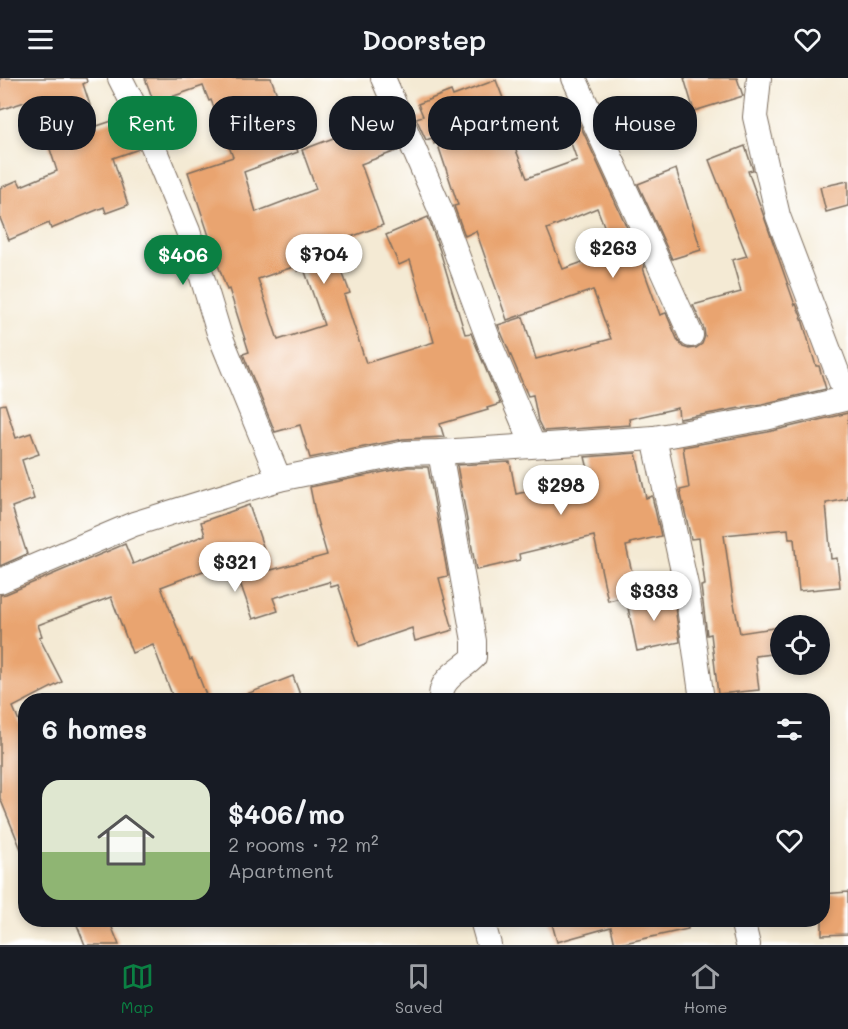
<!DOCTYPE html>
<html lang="en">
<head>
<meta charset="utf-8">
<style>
	:root { --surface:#171b24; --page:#20242c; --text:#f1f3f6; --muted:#9ea1a6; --line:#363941; --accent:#0b8043 }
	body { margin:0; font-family:Mali,sans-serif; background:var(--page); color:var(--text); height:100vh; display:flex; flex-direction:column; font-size:22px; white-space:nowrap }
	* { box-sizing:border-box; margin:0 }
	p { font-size:20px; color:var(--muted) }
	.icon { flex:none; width:33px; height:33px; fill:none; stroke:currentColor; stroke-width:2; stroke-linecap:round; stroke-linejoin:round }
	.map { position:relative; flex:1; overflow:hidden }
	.side { position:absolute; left:18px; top:615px; width:812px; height:234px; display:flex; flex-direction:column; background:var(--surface); border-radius:24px; box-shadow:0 3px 9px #0003 }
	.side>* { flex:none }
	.top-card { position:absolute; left:18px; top:18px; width:813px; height:54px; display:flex; gap:12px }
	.tools { position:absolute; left:770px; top:537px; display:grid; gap:12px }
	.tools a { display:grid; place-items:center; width:60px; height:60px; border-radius:50%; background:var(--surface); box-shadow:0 3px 9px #0003; font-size:30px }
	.price { position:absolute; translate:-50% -51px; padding:0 14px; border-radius:21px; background:#fff; color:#222; font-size:20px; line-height:39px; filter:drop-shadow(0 2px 3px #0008) }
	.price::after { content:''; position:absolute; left:50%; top:36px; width:18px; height:14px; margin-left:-9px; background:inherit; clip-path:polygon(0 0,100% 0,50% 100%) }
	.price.selected { background:var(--accent); color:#fff }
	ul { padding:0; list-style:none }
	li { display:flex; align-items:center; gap:18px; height:150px; padding:0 24px }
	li+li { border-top:2px solid var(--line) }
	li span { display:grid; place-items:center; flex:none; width:168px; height:120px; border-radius:18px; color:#555 }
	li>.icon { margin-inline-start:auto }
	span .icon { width:72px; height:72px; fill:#fffc; stroke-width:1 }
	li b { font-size:26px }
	h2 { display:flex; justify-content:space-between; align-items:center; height:72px; padding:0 24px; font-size:26px }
	.pill { padding:0 21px; border-radius:24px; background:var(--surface); box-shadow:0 3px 9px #0003; font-size:21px; line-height:54px }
	.pill.selected { background:var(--accent); color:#fff }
	header { display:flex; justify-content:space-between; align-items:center; height:78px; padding:0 24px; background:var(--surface); font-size:27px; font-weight:600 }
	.dock { display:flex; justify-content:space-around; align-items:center; height:84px; border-top:2px solid var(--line); background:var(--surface); font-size:16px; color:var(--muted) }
	.dock a { display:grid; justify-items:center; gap:3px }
	.dock .selected { color:var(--accent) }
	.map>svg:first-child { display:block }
	.building { fill:#e9a46f; fill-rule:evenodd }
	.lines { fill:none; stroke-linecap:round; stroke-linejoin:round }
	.minor-casing { stroke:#7c6d5e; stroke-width:26 }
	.minor { stroke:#fff; stroke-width:24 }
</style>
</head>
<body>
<header><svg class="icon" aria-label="menu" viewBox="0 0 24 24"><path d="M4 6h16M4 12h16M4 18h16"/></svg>Doorstep<svg class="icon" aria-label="heart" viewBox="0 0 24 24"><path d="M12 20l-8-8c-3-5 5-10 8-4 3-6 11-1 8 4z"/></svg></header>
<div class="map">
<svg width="848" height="867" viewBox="0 0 848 867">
	<rect width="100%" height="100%" fill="#fff"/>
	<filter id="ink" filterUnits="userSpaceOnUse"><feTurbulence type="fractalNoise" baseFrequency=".0167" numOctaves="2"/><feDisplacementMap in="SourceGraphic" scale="12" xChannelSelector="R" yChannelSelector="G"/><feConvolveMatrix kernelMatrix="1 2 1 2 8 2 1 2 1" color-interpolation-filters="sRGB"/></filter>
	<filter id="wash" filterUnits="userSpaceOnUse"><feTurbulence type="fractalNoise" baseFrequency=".008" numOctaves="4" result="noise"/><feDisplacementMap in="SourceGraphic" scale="24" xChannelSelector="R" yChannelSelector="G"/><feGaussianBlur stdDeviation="1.35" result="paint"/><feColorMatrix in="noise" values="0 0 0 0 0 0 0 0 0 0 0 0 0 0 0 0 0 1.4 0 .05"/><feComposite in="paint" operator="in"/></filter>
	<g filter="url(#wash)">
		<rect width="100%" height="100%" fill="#f4ead4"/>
		<g id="blocks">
			<g class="building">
				<polygon points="0,0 86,0 87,4 83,6 97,48 124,39 139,71 113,80 128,127 106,135 104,129 51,151 49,145 9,162 0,140 0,110 18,102 21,108 57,93 34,21 0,32"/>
				<path d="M 145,0 L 271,0 L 298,74 L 244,94 L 256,134 L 316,111 L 302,72 L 349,54 L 352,63 L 389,50 L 399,72 L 361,86 L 383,147 L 332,166 L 350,215 L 344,217 L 366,285 L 434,264 L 410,182 L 399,187 L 386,157 L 428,139 L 440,173 L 465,256 L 471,255 L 500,326 L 487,330 L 488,332 L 440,346 L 444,359 L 403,361 L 310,380 L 300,347 L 275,354 L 243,276 L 249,274 L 229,211 L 227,212 L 218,187 L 215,189 L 208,169 L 207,166 L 211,164 L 188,94 L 233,79 L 211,22 L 209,23 L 203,8 L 154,25 ZM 296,188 L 298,193 L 304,191 L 324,247 L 278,262 L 258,201 Z"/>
				<polygon points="684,0 737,0 743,18 694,33"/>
				<path d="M 496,2 L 509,36 L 545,22 L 554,46 L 512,62 L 527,100 L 577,82 L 563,43 L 576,38 L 645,189 L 643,190 L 660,237 L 666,235 L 678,263 L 683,269 L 689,271 L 696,270 L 702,266 L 705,258 L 704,251 L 693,227 L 741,214 L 732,182 L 747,178 L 709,82 L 745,68 L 753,92 L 748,93 L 795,227 L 796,226 L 801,238 L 816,288 L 819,288 L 826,311 L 762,326 L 679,341 L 678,330 L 629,341 L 630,347 L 543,353 L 538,343 L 533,317 L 528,318 L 498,247 L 523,239 L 536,281 L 611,261 L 593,212 L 507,242 L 476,153 L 465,158 L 454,128 L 458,127 L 437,64 L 434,66 L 432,60 L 426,62 L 416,40 L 423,38 L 418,26 L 451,13 L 453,18 ZM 597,130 L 614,173 L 563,191 L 547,151 Z"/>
				<polygon points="612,24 621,47 613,50 602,28"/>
				<polygon points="676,91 701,172 672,181 638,106"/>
				<polygon points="848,103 848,128 826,134 820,109"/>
				<polygon points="5,326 16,360 31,355 39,376 22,382 34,421 12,429 27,476 0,488 0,327"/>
				<polygon points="848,335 848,421 826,425 831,481 837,480 840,509 799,513 794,461 789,461 788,451 724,457 733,521 740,555 780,549 780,575 755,578 759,612 718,616 711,556 707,557 701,508 705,507 699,460 691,461 680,412 689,410 683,369 768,354"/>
				<polygon points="636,375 646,420 652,418 661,458 630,465 631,467 626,468 637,516 608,523 594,458 519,476 520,482 476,492 457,387 510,384 516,416 590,399 585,379"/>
				<polygon points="408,389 428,389 448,498 439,500 453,552 415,563 412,550 359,568 338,507 331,509 329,504 273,520 278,533 253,541 232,482 161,509 190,582 192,581 208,622 174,622 153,567 132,575 111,519 38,547 42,558 39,559 62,604 13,629 26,659 25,781 0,720 0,517 6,516 125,466 133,486 205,457 201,444 249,427 271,492 327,477 316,439 310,409"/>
				<polygon points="673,515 680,564 637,573 627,525"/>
				<polygon points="293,598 302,622 234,622 234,621"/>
				<polygon points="848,814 848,856 822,857 822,816"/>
				<polygon points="75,842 109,842 119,867 85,867"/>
				<polygon points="551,842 687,842 688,851 615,867 611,849 557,864"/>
			</g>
		</g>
	</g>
	<g filter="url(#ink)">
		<use href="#blocks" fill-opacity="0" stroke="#7c6d5e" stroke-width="1.5"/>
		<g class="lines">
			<g class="minor-casing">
				<g id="minor">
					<polyline points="120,0 145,49 188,153 219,255 279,401"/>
					<polyline points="383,0 440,131 492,271 533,367"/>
					<polyline points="574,0 637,137 691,257"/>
					<polyline points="759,0 755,39 778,138 847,320"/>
					<polyline points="654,360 686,507 702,622"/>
					<path d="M 440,374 L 474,563 L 474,579 C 465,589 445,598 442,612 C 441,615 441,619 441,622"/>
					<polyline points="0,503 134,446 279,401 406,375 440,374 654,360 765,340 848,320"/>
					<polyline points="482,842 489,867"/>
					<polyline points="742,842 748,867"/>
				</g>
			</g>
			<use href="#minor" class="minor"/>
		</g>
	</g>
</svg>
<div class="tools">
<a><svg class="icon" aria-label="locate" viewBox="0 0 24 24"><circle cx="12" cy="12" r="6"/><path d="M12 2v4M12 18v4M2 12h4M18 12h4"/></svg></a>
</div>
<b class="price" style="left:613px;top:201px">$263</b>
<b class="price" style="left:324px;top:207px">$704</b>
<b class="price selected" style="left:183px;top:208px">$406</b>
<b class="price" style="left:561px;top:438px">$298</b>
<b class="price" style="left:235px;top:515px">$321</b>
<b class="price" style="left:654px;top:544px">$333</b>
<div class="top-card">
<a class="pill">Buy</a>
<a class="pill selected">Rent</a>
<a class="pill">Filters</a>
<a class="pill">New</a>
<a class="pill">Apartment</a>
<a class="pill">House</a>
</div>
<section class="side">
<h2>6 homes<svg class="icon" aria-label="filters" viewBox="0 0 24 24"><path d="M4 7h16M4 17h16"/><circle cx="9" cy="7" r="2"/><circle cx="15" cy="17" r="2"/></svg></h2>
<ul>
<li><span style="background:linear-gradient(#dfe7d0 60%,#8fb573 0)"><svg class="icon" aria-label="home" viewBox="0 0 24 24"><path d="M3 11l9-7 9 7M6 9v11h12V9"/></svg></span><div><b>$406/mo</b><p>2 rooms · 72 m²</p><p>Apartment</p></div><svg class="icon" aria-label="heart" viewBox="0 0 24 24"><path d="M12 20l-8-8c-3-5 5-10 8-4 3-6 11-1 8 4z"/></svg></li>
</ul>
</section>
</div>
<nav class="dock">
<a class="selected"><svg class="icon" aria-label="map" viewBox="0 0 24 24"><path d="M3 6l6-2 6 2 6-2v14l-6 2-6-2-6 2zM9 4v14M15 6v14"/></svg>Map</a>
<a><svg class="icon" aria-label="saved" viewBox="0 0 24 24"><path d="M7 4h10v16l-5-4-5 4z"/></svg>Saved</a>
<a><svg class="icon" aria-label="home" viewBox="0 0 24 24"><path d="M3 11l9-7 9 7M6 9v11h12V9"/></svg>Home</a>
</nav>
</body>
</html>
